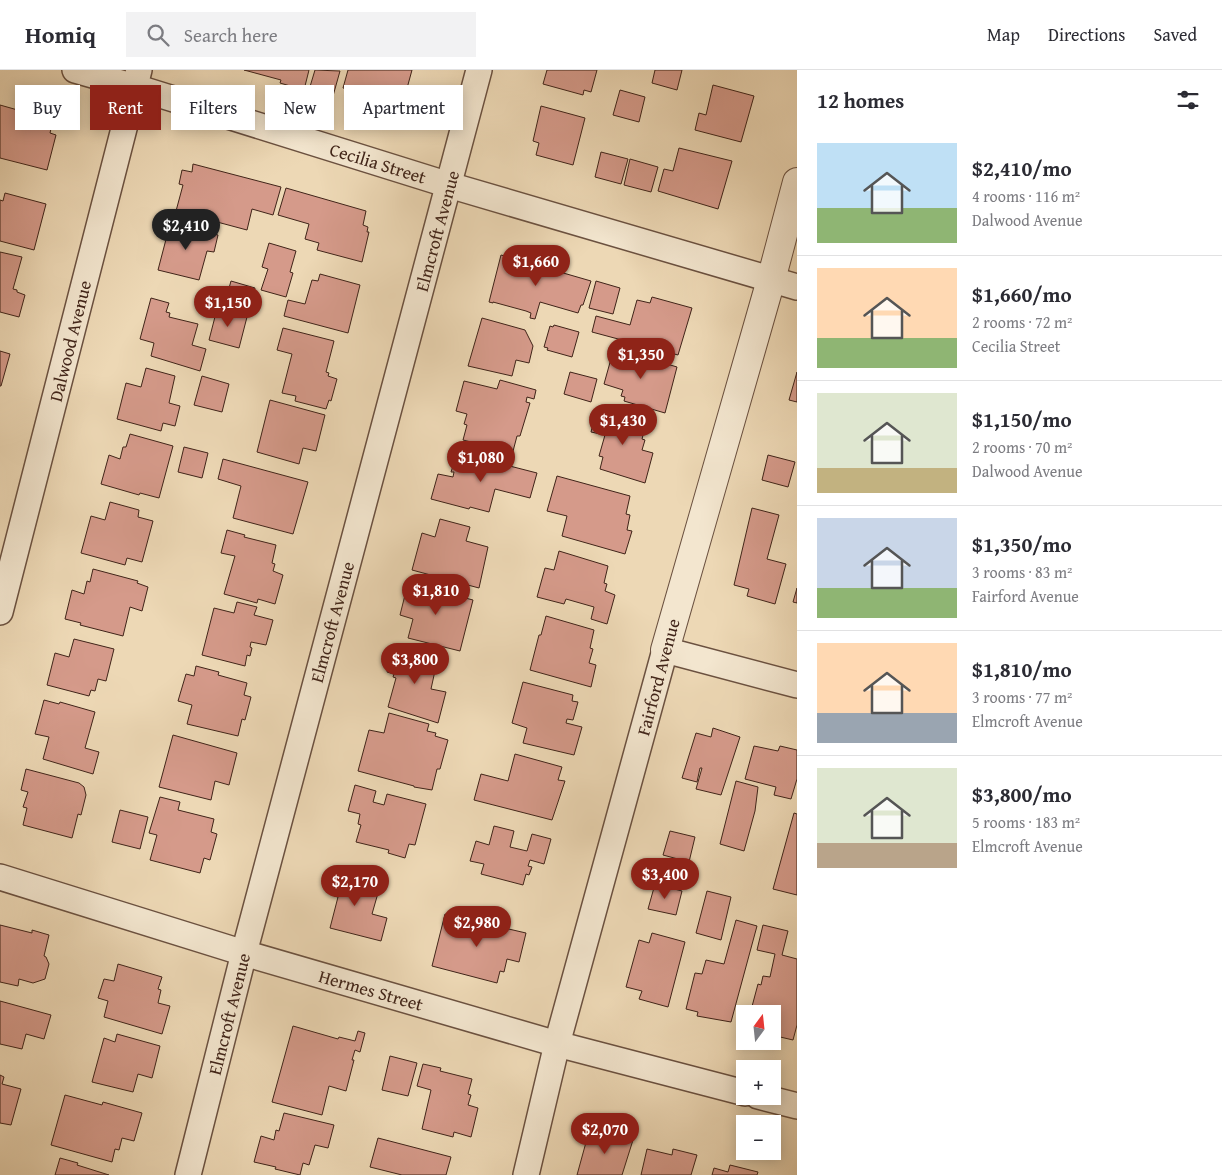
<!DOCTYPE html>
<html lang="en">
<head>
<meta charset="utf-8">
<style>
	:root { --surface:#fff; --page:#f2f2f3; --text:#2b2b33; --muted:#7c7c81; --line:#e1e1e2; --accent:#8f2418 }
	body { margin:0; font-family:"Gentium Book Plus",serif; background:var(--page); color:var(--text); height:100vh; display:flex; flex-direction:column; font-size:19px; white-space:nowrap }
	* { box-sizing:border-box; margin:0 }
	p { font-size:16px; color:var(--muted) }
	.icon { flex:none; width:28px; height:28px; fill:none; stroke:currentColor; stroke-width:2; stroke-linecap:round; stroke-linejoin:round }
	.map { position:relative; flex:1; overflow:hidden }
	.sheet { display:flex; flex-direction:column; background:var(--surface); width:425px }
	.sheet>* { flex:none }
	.guide { position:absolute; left:15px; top:15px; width:475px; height:45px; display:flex; gap:10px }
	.needle { width:32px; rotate:15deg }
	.buttons { position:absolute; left:736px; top:935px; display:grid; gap:10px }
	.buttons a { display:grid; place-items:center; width:45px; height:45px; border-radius:0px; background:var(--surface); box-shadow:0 2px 12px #0003; font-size:25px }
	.price { position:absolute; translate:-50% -42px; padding:0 11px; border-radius:18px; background:var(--accent); color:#fff; font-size:16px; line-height:32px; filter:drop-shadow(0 1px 2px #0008) }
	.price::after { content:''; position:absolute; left:50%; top:30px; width:15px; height:11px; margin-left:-8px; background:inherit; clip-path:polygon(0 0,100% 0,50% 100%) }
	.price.active { background:#222; color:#fff }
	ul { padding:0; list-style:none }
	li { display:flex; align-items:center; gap:15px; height:125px; padding:0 20px }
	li+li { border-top:1px solid var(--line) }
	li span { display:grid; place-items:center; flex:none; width:140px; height:100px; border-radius:0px; color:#555 }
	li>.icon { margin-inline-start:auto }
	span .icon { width:60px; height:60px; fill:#fffc; stroke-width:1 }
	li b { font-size:21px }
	h2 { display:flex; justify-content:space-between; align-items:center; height:60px; padding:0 20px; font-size:21px }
	.pill { padding:0 18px; border-radius:0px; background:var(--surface); box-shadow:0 2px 12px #0003; font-size:18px; line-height:45px }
	.pill.active { background:var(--accent); color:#fff }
	header { display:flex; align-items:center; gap:30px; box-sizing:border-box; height:70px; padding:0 25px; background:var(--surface); border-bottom:1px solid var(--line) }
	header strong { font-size:24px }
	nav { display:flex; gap:28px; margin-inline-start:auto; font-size:18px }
	.search { width:350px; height:45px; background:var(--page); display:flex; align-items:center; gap:12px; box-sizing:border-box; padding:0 18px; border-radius:0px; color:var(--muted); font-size:19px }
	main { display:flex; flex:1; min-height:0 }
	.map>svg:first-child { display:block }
	.building { fill:#d59a8a; stroke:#402419 }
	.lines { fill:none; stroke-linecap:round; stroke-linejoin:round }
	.minor-casing { stroke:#6b5140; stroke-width:28 }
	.tertiary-casing { stroke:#6b5140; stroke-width:30 }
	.minor { stroke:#f3e6cf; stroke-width:25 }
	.tertiary { stroke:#f3e6cf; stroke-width:28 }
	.labels { text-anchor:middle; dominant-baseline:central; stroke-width:4; stroke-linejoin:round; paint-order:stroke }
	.street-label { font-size:18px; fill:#402419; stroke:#f3e6cf }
</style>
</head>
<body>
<header>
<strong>Homiq</strong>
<div class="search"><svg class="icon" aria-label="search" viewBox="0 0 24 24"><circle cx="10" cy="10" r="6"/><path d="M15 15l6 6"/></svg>Search here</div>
<nav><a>Map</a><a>Directions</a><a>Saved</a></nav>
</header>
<main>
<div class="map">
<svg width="797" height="1105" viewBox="0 0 797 1105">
	<rect width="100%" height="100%" fill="#edd8b5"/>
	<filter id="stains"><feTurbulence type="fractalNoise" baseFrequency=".004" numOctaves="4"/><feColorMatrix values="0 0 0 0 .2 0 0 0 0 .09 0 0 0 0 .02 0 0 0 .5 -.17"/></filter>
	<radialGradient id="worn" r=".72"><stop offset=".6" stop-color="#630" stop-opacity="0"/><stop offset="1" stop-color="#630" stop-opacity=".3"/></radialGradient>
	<g class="building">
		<polygon points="244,0 309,0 304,20 280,13 281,10"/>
		<polygon points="315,0 340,1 333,26 309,20"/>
		<polygon points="348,0 412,0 400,44 360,34 363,23 343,18"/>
		<polygon points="547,0 597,0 591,22 584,20 583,25 543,14"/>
		<polygon points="655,0 682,0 677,20 652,13"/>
		<polygon points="713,15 754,26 741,72 695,60 699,43 706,45"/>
		<polygon points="620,20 645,27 639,52 613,45"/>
		<polygon points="0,35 53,50 50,63 56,65 47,100 0,88"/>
		<polygon points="541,36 585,48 573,95 536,85 539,73 533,71"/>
		<polygon points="679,78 732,91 718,139 658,121 664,99 673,101"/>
		<polygon points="601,82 628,89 621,114 595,107"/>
		<polygon points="630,89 658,97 651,122 624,115"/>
		<polygon points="193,94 281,117 273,145 252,139 247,160 176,141 183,115 179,114 182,100 192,102"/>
		<polygon points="286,118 366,141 363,155 368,157 367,162 369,162 362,192 317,180 319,173 305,169 309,154 278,145"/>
		<polygon points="5,123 46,134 34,180 0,171 0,130 3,131"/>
		<polygon points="170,154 218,165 214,182 207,181 199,210 158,200"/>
		<polygon points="269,173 296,181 290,202 293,203 286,227 261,220 268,199 262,197"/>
		<polygon points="0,182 22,187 13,219 17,220 17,222 25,225 19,247 0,242"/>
		<polygon points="501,185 591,211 583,235 581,235 578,243 540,232 535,249 530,248 531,243 526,241 493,232 493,233 489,232"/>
		<polygon points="320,204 360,215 348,263 284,246 288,230 305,234 312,210 318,211"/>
		<polygon points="231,211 255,218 248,242 224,236"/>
		<polygon points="596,211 620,218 613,244 589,238"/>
		<polygon points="652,227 692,238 678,285 592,262 596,246 630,255 637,230 650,233"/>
		<polygon points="151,228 169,233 166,242 170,243 169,247 198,254 192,275 206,279 200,301 151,286 154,273 140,269"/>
		<polygon points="217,239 247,247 239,278 209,270"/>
		<polygon points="482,248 525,260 533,276 529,293 516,290 512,306 468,296"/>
		<polygon points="554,255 579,262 572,287 547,280 548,278 544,277 550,256 553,257"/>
		<polygon points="283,258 334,271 326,302 329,303 328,306 337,309 331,331 329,330 326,339 295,331 296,326 282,323 292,284 277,280"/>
		<polygon points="614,278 677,297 665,343 624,331 625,327 621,326 623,320 604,314"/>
		<polygon points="0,281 10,284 1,316 0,316"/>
		<polygon points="146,298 175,306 169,333 180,336 175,356 163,353 161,361 117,349 126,313 141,317"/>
		<polygon points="570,302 597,309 591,332 564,324"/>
		<polygon points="797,302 797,332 789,330"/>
		<polygon points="202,306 229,314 222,342 194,335"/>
		<polygon points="500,310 536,320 534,329 527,327 526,332 530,333 520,366 517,366 512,385 495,380 495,378 463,370 467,355 464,354 467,344 456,341 464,311 497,319"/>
		<polygon points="270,330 325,345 316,381 303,378 299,394 257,382"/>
		<polygon points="597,339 646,354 642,369 645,370 642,380 653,383 645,413 600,399 603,387 599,386 605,365 591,362"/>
		<polygon points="130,364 173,376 159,428 140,423 139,425 101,414 109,385 120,389 123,377 126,377"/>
		<polygon points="184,377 208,383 202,408 178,402"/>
		<polygon points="459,383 537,403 530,428 495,419 489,442 470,437 469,439 431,429 438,404 453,407 454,402 451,402 454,393 457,394"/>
		<polygon points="768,385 795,392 788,417 762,410"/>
		<polygon points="223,389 308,412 293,464 233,448 241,416 218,409"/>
		<polygon points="557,406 630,426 626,444 630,445 627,460 632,461 625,484 562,466 567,446 547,441"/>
		<polygon points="110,432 139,440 138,447 153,451 142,492 127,488 125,495 81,483 91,446 105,450"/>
		<polygon points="752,438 779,445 767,489 786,494 775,534 747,526 749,519 734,515"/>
		<polygon points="440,449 470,457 466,471 488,477 479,518 412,500 422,463 435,467"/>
		<polygon points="227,460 245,465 244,467 276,475 272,493 275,494 273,501 283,505 275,534 258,529 257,533 224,524 235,486 221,483"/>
		<polygon points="559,481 608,496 604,513 607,514 605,521 615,525 607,554 591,549 594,537 566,529 564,534 537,527 545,498 554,500"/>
		<polygon points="93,499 138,511 137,513 148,517 142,541 130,537 123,566 80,555 81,553 65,549 72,520 84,524 87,511 90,512"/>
		<polygon points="408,513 473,530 460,581 408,568 413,549 400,545"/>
		<polygon points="797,518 797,533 793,532"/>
		<polygon points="237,532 257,537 254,545 273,550 266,575 251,572 250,577 252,578 250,586 247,585 245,596 202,585 214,538 234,543"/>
		<polygon points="546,546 594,560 590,578 593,579 589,593 596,595 591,617 530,600 539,565 541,565"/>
		<polygon points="74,569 114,579 106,611 98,609 95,621 91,620 89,626 47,615 55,583 69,587"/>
		<polygon points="393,579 418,586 419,582 438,587 431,619 446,622 438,653 388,637 396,608 393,607 394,604 387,602"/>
		<polygon points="196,596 219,602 218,605 247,613 244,625 251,627 245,650 242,649 238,666 187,654 192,635 178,631 186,604 194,606"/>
		<polygon points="523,612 573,625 572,631 578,632 573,650 567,649 566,653 582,657 574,685 523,673 527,658 512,653"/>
		<polygon points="44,630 59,634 60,632 95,642 85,678 99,682 93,704 43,689 49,667 35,664"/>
		<polygon points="389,643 429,654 427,661 436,663 435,666 448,670 440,699 437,699 432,720 414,717 414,716 358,701 369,660 384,663"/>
		<polygon points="713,658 740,667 721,725 696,719 702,698 700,698 697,712 682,708 696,663 711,667"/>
		<polygon points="173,665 237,683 229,715 215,711 211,730 159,717"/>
		<polygon points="754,676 778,681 780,676 797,680 797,709 791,729 774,725 776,717 745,709"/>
		<polygon points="515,684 562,697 558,710 565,711 552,750 474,730 481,704 508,711"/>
		<polygon points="26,699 79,713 84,717 86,725 81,745 78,744 72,768 23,755 27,738 23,737 28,722 21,720"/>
		<polygon points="736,711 758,717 755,741 744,781 720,774"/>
		<polygon points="355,715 376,721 373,732 384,735 387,724 426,734 415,775 409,774 405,788 388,783 389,780 356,772 361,755 358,754 360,744 348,741"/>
		<polygon points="160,727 180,732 178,740 214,749 211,762 217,764 210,790 204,788 200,803 150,790 157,765 149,763"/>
		<polygon points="120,740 148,747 140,779 112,772"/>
		<polygon points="794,743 797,744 797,825 773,819"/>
		<polygon points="494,756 514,761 510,777 527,781 532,764 551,769 544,794 530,790 528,796 532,797 529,805 526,804 523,815 481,804 484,794 470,791 476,771 489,775"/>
		<polygon points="670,761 695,767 689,792 663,785"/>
		<polygon points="333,799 360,806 357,818 378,823 372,844 387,848 381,871 330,858 338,827 334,826 335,822 327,820"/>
		<polygon points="655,814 682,821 676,845 648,839"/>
		<polygon points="707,821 731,827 721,870 696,863"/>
		<polygon points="445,844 486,855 488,849 501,853 500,857 526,863 519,892 507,889 504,902 500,901 497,913 432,896"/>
		<polygon points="736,850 757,856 731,952 697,946 698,942 686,939 695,903 702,904 706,890 724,894"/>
		<polygon points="0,855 32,863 32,860 49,865 44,886 46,887 49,894 45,909 33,913 19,909 18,916 0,912"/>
		<polygon points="763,855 788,861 782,885 797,889 797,955 793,970 776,966 778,959 772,958 772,944 750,944 758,914 761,915 763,906 770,907 775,884 757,880"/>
		<polygon points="652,863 685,872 668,937 639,929 642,921 626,917 639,870 649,873"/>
		<polygon points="118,894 162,907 158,919 161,920 158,933 170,936 162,964 104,947 108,931 98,928 104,909 114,911"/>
		<polygon points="0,931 51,945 44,969 26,964 22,979 0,974"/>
		<polygon points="293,956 338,969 339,967 355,971 358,961 365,963 360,982 355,980 352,990 354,990 346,1021 329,1016 322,1045 272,1032"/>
		<polygon points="117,964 160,976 152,1008 138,1004 133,1022 92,1012 104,968 115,972"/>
		<polygon points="390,986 417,993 408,1026 382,1020"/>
		<polygon points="423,994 441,998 440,1001 472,1009 468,1024 471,1025 468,1035 478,1038 471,1067 454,1062 453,1067 422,1059 431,1020 417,1016"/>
		<polygon points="0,1005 4,1007 2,1014 21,1019 11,1055 0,1053"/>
		<polygon points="65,1025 102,1035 103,1032 142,1043 134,1071 122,1068 119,1080 115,1079 112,1092 51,1075"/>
		<polygon points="284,1043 334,1055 328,1078 315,1075 309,1095 303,1093 300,1105 275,1099 276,1097 254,1092 261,1066 274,1070 276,1060 279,1061"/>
		<polygon points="606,1061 633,1070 622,1105 577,1105 588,1065 604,1069"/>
		<polygon points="378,1068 451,1087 446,1105 402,1105 370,1097"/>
		<polygon points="647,1079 672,1085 673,1079 697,1085 691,1105 641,1105"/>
		<polygon points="60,1088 78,1093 77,1095 109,1105 55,1105"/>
		<polygon points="730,1095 758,1102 757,1105 712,1105 714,1098 728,1102"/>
	</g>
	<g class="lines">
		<g class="minor-casing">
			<g id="minor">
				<polyline points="75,0 135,17 449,115 797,217"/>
				<polyline points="0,542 139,0"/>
				<polyline points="0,807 244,883 557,974 745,1023"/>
				<polyline points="758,1026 797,1036"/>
				<polyline points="188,1105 244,883 479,0"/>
				<polyline points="526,1105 557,974 665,580 797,615"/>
			</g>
		</g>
		<g class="tertiary-casing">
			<polyline id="tertiary" points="665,580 771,210 797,112"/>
		</g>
		<use href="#minor" class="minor"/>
		<use href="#tertiary" class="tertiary"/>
	</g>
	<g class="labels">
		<g class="street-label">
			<text transform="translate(378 93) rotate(17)">Cecilia Street</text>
			<text transform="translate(437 161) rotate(-75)">Elmcroft Avenue</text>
			<text transform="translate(70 271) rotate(-76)">Dalwood Avenue</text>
			<text transform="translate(332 552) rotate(-75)">Elmcroft Avenue</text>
			<text transform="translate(658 607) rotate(-75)">Fairford Avenue</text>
			<text transform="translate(371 920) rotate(16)">Hermes Street</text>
			<text transform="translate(229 944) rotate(-76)">Elmcroft Avenue</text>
		</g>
	</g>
	<rect width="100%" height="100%" filter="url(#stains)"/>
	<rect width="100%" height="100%" fill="url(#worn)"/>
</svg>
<div class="buttons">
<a><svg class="needle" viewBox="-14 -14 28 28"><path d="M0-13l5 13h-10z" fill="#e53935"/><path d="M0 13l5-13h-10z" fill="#7c7c81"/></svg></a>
<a>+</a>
<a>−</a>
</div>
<b class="price active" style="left:186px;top:181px">$2,410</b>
<b class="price" style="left:536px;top:217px">$1,660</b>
<b class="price" style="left:228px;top:258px">$1,150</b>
<b class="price" style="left:641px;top:310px">$1,350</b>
<b class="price" style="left:623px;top:376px">$1,430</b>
<b class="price" style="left:481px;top:413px">$1,080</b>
<b class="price" style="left:436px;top:546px">$1,810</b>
<b class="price" style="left:415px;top:615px">$3,800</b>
<b class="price" style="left:665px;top:830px">$3,400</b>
<b class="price" style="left:355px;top:837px">$2,170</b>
<b class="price" style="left:477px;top:878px">$2,980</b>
<b class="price" style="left:605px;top:1085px">$2,070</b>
<div class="guide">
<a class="pill">Buy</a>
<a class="pill active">Rent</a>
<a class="pill">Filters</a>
<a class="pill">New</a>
<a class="pill">Apartment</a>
</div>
</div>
<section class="sheet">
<h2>12 homes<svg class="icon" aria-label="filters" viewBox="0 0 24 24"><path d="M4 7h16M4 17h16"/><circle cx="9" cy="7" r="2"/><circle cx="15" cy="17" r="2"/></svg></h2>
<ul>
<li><span style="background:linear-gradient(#bfe0f5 65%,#8fb573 0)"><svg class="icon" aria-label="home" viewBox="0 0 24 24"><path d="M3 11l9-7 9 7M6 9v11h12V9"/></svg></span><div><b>$2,410/mo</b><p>4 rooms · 116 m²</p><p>Dalwood Avenue</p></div></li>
<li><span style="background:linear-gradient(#ffd9b3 70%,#8fb573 0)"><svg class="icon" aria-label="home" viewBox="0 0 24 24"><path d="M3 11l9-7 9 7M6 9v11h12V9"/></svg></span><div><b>$1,660/mo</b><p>2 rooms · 72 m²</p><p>Cecilia Street</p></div></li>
<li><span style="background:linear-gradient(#dfe7d0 75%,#c2b280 0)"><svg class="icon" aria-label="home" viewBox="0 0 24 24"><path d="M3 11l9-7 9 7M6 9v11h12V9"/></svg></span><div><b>$1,150/mo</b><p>2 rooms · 70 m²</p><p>Dalwood Avenue</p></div></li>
<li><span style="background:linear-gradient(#c9d6e8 70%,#8fb573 0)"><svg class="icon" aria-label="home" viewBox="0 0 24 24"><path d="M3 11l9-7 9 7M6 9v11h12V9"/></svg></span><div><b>$1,350/mo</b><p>3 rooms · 83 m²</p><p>Fairford Avenue</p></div></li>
<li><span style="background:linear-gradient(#ffd9b3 70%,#9aa5b1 0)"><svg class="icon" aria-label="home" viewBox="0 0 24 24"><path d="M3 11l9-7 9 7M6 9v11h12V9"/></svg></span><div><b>$1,810/mo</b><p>3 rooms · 77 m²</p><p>Elmcroft Avenue</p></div></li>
<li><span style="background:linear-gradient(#dfe7d0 75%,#b9a48a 0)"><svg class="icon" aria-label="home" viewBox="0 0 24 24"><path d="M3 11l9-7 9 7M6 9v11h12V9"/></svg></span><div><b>$3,800/mo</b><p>5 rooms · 183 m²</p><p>Elmcroft Avenue</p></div></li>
</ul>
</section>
</main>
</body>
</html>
